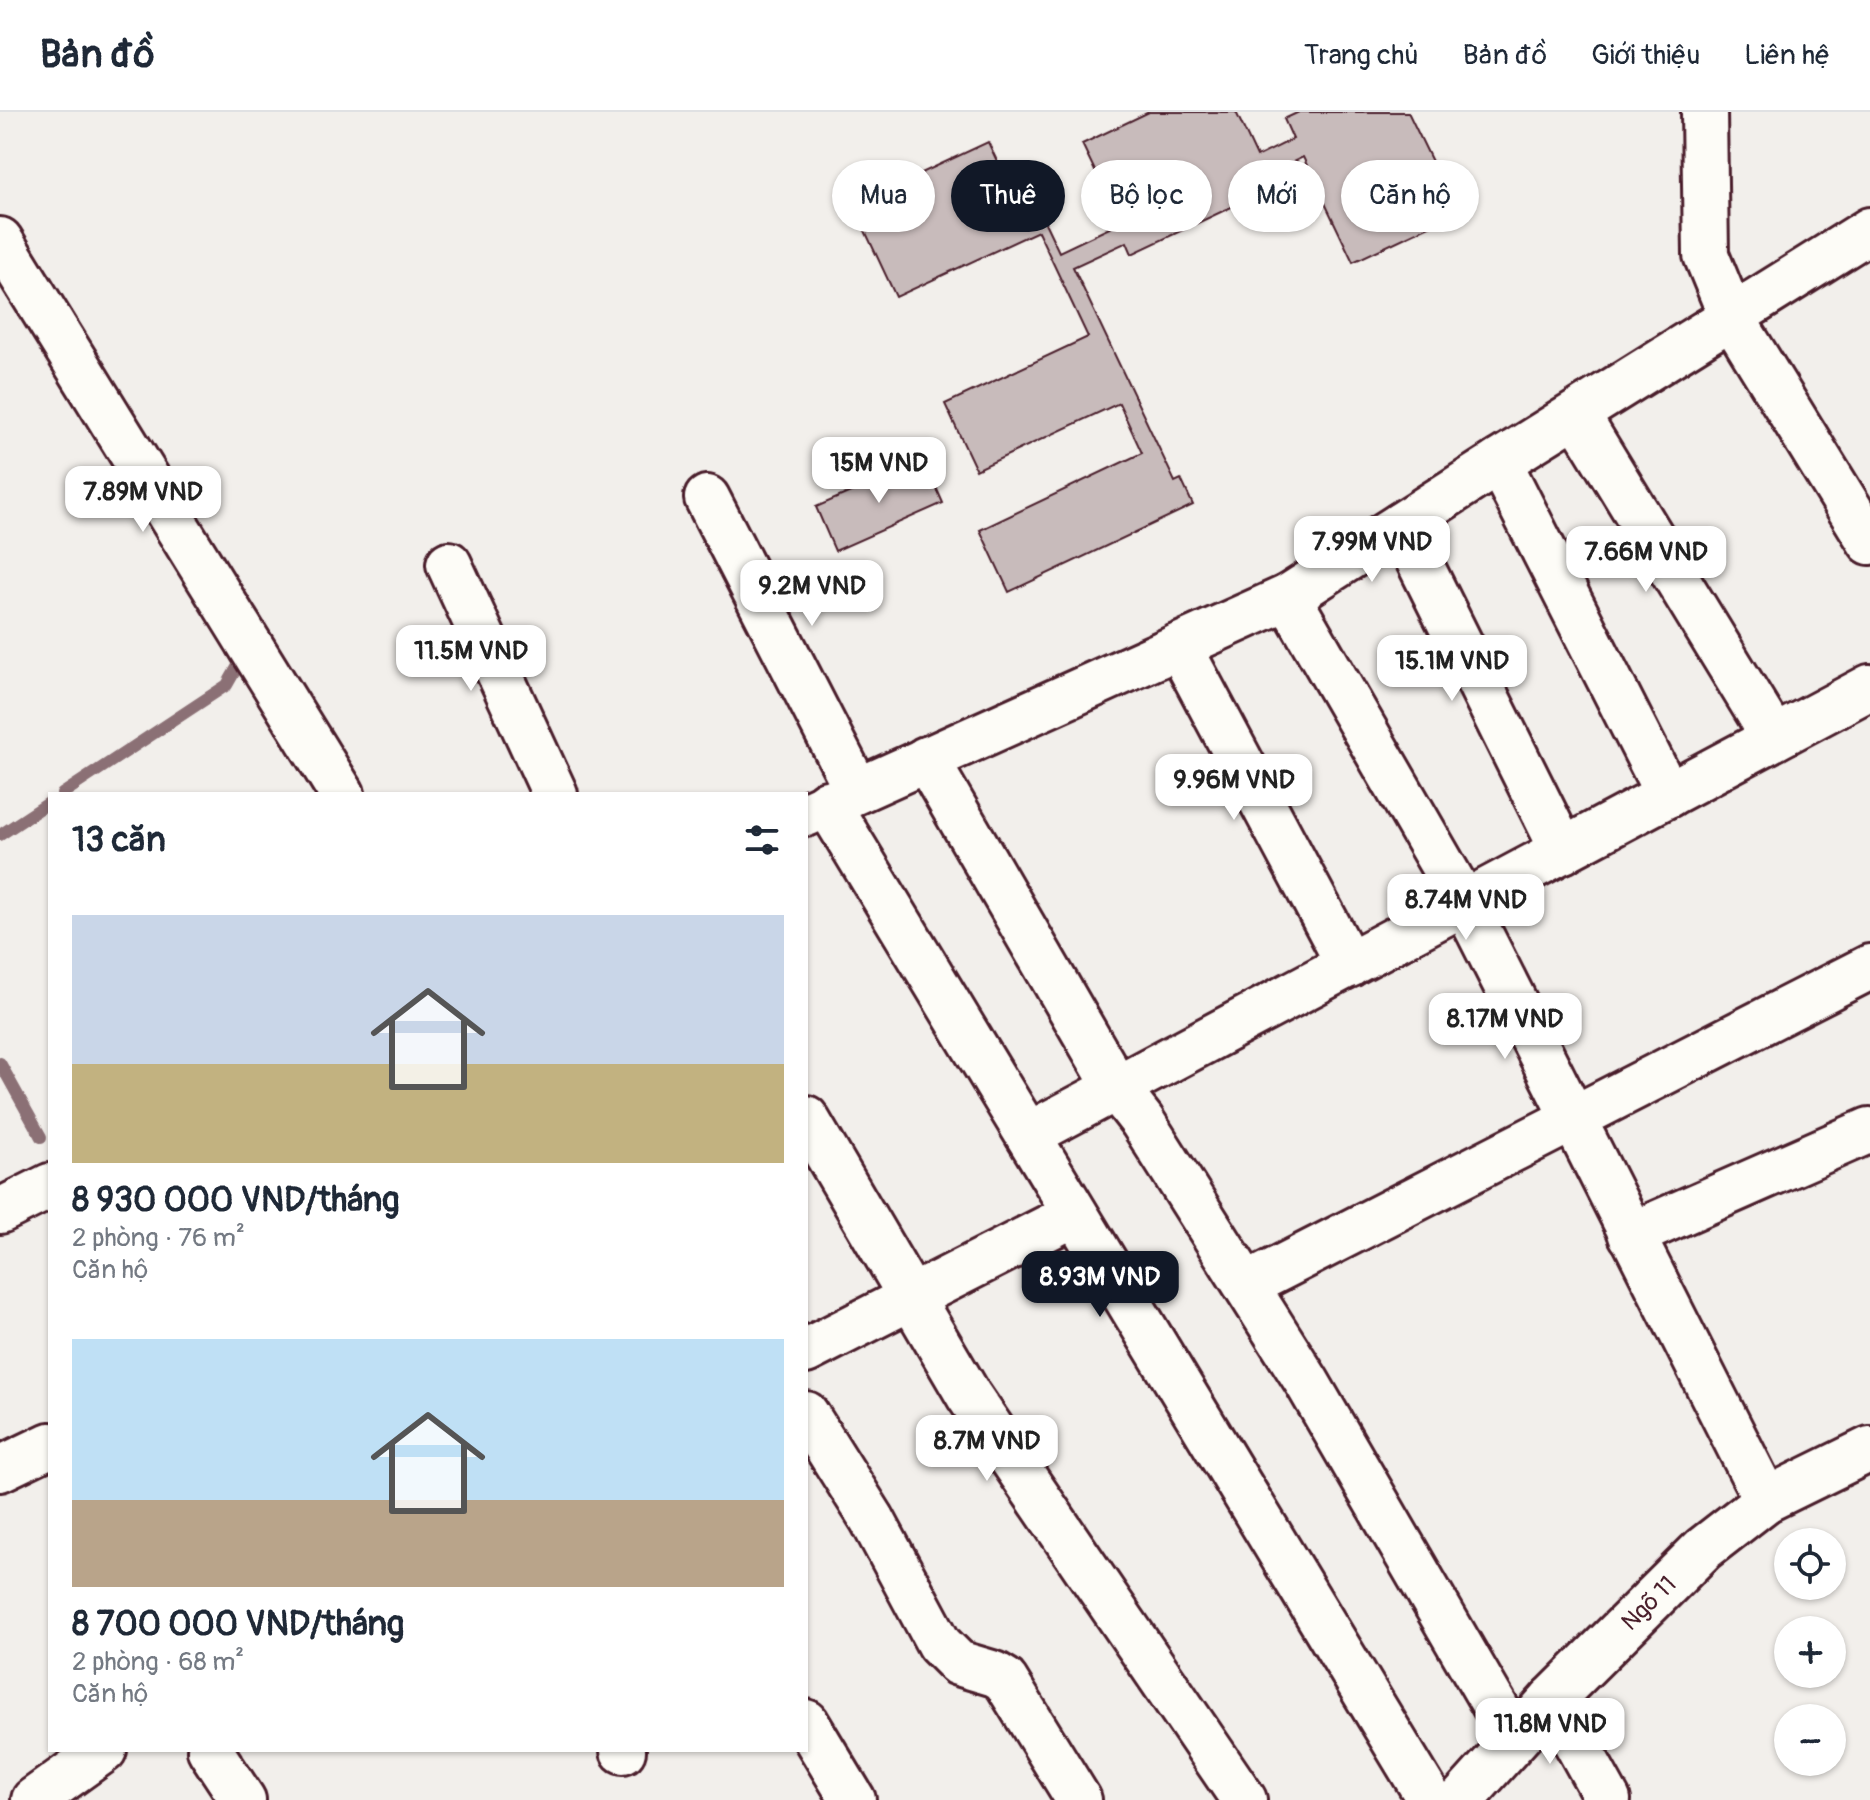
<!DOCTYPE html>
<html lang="vi">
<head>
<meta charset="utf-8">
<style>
	:root { --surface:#fff; --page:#f6f6f7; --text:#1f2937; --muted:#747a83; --line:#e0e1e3; --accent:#111827 }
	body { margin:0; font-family:Pangolin,sans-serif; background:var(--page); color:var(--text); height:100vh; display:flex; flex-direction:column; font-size:30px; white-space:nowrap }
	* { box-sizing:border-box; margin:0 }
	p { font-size:26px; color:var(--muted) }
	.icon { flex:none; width:44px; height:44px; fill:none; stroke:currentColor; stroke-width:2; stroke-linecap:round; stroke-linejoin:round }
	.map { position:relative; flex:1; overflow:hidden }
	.sheet { position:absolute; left:48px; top:680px; width:760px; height:960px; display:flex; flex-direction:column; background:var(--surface); border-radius:0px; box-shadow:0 2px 6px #0004 }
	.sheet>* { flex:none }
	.hud { position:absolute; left:832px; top:48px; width:760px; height:72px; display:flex; gap:16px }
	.controls { position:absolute; left:1774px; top:1416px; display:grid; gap:16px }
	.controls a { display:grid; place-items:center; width:72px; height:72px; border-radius:50%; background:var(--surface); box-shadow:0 2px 6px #0004; font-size:40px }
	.price { position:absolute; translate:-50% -68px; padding:0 18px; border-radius:16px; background:#fff; color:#222; font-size:26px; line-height:52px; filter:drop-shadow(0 2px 4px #0008) }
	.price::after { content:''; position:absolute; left:50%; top:48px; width:24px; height:18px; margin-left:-12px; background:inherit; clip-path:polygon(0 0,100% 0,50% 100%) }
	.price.selected { background:var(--accent); color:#fff }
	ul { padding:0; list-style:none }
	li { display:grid; align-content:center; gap:16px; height:424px; padding:0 24px }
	li span { display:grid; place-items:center; height:248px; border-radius:0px; color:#555 }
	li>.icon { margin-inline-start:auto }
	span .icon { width:144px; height:144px; fill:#fffc; stroke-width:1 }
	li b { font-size:34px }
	h2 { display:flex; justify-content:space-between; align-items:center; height:96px; padding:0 24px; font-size:34px }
	.chip { padding:0 28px; border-radius:36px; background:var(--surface); box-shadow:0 2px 6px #0004; font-size:28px; line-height:72px }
	.chip.selected { background:var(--accent); color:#fff }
	header { display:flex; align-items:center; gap:48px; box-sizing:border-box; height:112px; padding:0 40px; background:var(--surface); border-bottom:2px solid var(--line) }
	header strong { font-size:38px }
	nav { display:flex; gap:44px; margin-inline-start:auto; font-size:28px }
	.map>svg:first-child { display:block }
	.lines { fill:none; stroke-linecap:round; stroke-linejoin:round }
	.stream { stroke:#8b6f75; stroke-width:12 }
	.building { fill:#c8bbbb; stroke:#4a1f2b; stroke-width:2 }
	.minor-casing { stroke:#4a1f2b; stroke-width:50 }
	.minor { stroke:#fdfcf7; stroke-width:44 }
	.labels { text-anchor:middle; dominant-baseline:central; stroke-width:8; stroke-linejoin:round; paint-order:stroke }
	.street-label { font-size:24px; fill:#4a1f2b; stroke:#fdfcf7 }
</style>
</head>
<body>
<header>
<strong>Bản đồ</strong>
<nav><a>Trang chủ</a><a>Bản đồ</a><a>Giới thiệu</a><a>Liên hệ</a></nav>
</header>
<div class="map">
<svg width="1870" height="1688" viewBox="0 0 1870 1688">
	<rect width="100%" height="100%" fill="#f2efeb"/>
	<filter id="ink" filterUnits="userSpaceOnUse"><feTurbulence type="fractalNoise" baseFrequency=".0125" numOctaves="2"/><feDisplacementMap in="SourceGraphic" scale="16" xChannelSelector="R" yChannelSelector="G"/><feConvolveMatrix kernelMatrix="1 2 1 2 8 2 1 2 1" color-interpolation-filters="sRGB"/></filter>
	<g filter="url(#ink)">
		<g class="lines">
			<g class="stream">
				<polyline points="62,682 227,573 239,552 232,540"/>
				<polyline points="0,723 50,690"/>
				<polyline points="0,951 41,1025"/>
			</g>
		</g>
		<g class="building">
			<polygon points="1149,0 1236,0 1257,45 1293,27 1284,7 1299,0 1408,0 1457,101 1353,150 1303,45 1268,62 1274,75 1132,142 1127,130 1073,155 1175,370 1181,367 1193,393 1009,480 980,418 1142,341 1119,291 976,358 945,292 1088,225 1038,119 896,185 853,93 988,30 1025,108 1040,100 1059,140 1120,111 1082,32"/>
			<polygon points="924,348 943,391 835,439 816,395"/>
		</g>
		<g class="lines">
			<g class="minor-casing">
				<g id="minor">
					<polyline points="1704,0 1706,143 1731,204 1870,430"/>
					<polyline points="0,128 342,682"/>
					<polyline points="1577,303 1774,626"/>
					<polyline points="1499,350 1668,683"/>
					<polyline points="707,386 857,678"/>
					<polyline points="1401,413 1563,739"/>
					<polyline points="449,452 555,682"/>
					<polyline points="1288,485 1465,792 1766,1388"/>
					<polyline points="1179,534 1349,853"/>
					<polyline points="926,647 1117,977 1142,1009 1307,1270 1514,1627"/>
					<polyline points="827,691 1430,1688"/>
					<polyline points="806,702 1288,485 1499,350 1870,118"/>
					<polyline points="806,1006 969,1284 1244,1688"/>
					<polyline points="1028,1023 1870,575"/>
					<polyline points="0,1099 50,1074"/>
					<polyline points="1631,1123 1870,1018"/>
					<polyline points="1247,1173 1870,855"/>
					<polyline points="806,1239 1075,1102"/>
					<polyline points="806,1302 872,1407 939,1532 958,1551 995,1562 1005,1568 1079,1688"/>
					<polyline points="0,1357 50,1333"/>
					<polyline points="1552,1587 1608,1688"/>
					<polyline points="806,1610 853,1688"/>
					<polyline points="210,1638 243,1688"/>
					<polyline points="623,1638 623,1639"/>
					<polyline points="34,1688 104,1638"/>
					<path id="s1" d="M 1461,1688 L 1552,1587 L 1703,1437 L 1766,1388 L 1870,1337"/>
				</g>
			</g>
			<use href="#minor" class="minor"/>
		</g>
	</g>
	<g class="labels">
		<g class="street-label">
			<text stroke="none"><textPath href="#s1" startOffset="272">Ngõ 11</textPath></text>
		</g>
	</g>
</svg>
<div class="controls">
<a><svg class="icon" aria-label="locate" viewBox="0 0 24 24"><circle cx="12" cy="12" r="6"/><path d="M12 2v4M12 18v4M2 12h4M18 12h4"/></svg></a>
<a>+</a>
<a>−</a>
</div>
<b class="price" style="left:879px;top:393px">15M VND</b>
<b class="price" style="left:143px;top:422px">7.89M VND</b>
<b class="price" style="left:1372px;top:472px">7.99M VND</b>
<b class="price" style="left:1646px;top:482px">7.66M VND</b>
<b class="price" style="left:812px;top:516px">9.2M VND</b>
<b class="price" style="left:471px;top:581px">11.5M VND</b>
<b class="price" style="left:1452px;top:591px">15.1M VND</b>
<b class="price" style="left:1234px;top:710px">9.96M VND</b>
<b class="price" style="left:1466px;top:830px">8.74M VND</b>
<b class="price" style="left:1505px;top:949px">8.17M VND</b>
<b class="price selected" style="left:1100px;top:1207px">8.93M VND</b>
<b class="price" style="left:987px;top:1371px">8.7M VND</b>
<b class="price" style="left:1550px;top:1654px">11.8M VND</b>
<div class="hud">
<a class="chip">Mua</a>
<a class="chip selected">Thuê</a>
<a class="chip">Bộ lọc</a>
<a class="chip">Mới</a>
<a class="chip">Căn hộ</a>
</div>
<section class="sheet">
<h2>13 căn<svg class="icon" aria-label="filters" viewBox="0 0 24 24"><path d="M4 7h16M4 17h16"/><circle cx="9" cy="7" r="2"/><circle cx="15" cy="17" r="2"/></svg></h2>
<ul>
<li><span style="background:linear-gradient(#c9d6e8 60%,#c2b280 0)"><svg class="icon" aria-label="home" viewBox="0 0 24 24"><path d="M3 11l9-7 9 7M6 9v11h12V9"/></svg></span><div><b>8 930 000 VND/tháng</b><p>2 phòng · 76 m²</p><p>Căn hộ</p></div></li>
<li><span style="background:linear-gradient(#bfe0f5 65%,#b9a48a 0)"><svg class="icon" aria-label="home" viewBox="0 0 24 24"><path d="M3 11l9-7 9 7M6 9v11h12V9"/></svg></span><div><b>8 700 000 VND/tháng</b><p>2 phòng · 68 m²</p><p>Căn hộ</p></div></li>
</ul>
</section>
</div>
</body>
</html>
